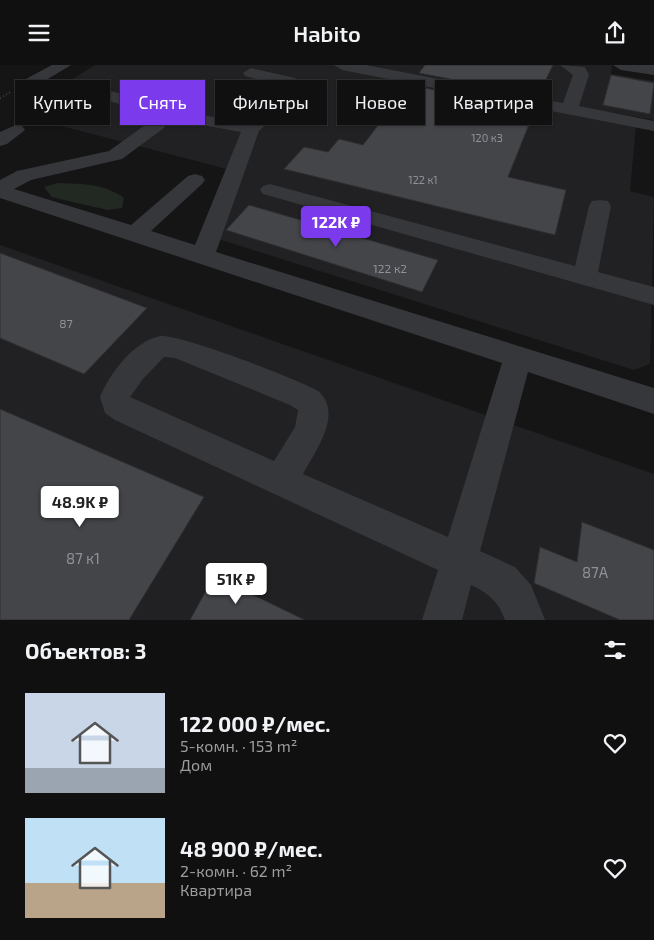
<!DOCTYPE html>
<html lang="ru">
<head>
<meta charset="utf-8">
<style>
	:root { --surface:#101010; --page:#191919; --text:#f1f3f6; --muted:#9c9d9f; --line:#303030; --accent:#7c3aed }
	body { margin:0; font-family:"Exo 2",sans-serif; background:var(--page); color:var(--text); height:100vh; display:flex; flex-direction:column; font-size:19px; white-space:nowrap }
	* { box-sizing:border-box; margin:0 }
	p { font-size:16px; color:var(--muted) }
	.icon { flex:none; width:28px; height:28px; fill:none; stroke:currentColor; stroke-width:2; stroke-linecap:round; stroke-linejoin:round }
	.map { position:relative; height:555px; overflow:hidden }
	.sheet { display:flex; flex-direction:column; background:var(--surface); flex:1 }
	.sheet>* { flex:none }
	.banner { position:absolute; left:15px; top:15px; width:625px; height:45px; display:flex; gap:10px }
	.price { position:absolute; translate:-50% -42px; padding:0 11px; border-radius:5px; background:#fff; color:#222; font-size:16px; line-height:32px; filter:drop-shadow(0 1px 2px #0008) }
	.price::after { content:''; position:absolute; left:50%; top:30px; width:15px; height:11px; margin-left:-8px; background:inherit; clip-path:polygon(0 0,100% 0,50% 100%) }
	.price.active { background:var(--accent); color:#fff }
	ul { padding:0; list-style:none }
	li { display:flex; align-items:center; gap:15px; height:125px; padding:0 25px }
	li span { display:grid; place-items:center; flex:none; width:140px; height:100px; border-radius:0px; color:#555 }
	li>.icon { margin-inline-start:auto }
	span .icon { width:60px; height:60px; fill:#fffc; stroke-width:1 }
	li b { font-size:21px }
	h2 { display:flex; justify-content:space-between; align-items:center; height:60px; padding:0 25px; font-size:21px }
	.tag { padding:0 18px; border-radius:0px; background:var(--surface); box-shadow:0 1px 4px #0004,0 0 0 1px var(--line); font-size:18px; line-height:45px }
	.tag.active { background:var(--accent); color:#fff }
	header { display:flex; justify-content:space-between; align-items:center; height:65px; padding:0 25px; background:var(--surface); font-size:22px; font-weight:600 }
	.map>svg:first-child { display:block }
	.built { fill:#212123 }
	.green { fill:#212922 }
	.building { fill:#444549; stroke:#2f2f32 }
	.lines { fill:none; stroke-linecap:round; stroke-linejoin:round }
	.path { stroke:#3c3e42; stroke-width:2; stroke-dasharray:1 2.5; stroke-linecap:butt }
	.minor { fill:#36373b; fill-rule:evenodd }
	.labels { text-anchor:middle; dominant-baseline:central; stroke-width:4; stroke-linejoin:round; paint-order:stroke }
	.far-number-label { font-size:11px; fill:#8f929a }
	.number-label { font-size:12px; fill:#8f929a }
	.near-number-label { font-size:15px; fill:#8f929a }
</style>
</head>
<body>
<header><svg class="icon" aria-label="menu" viewBox="0 0 24 24"><path d="M4 6h16M4 12h16M4 18h16"/></svg>Habito<svg class="icon" aria-label="share" viewBox="0 0 24 24"><path d="M12 15V3M7 8l5-5 5 5M5 13v7h14v-7"/></svg></header>
<div class="map">
<svg width="654" height="555" viewBox="0 0 654 555">
	<rect width="100%" height="100%" fill="#151516"/>
	<g class="built">
		<polygon points="95,0 612,0 611,9 654,16 654,55 609,47 636,60 630,126 654,132 650,299 634,305 215,173 242,108 16,49"/>
		<polygon points="0,180 654,409 654,555 0,555"/>
	</g>
	<path class="green" d="M 57,118 C 82,119 103,118 124,133 L 122,143 L 108,145 L 68,136 L 52,132 L 44,122 Z"/>
	<g class="building">
		<polygon points="425,0 553,0 538,31 419,8"/>
		<polygon points="611,10 654,18 650,49 603,40"/>
		<polygon points="409,20 533,44 527,57 530,57 508,112 566,125 555,170 284,104 304,82 328,87 339,74 363,80"/>
		<polygon points="249,140 438,195 422,227 226,165"/>
		<polygon points="0,188 147,243 84,309 0,273"/>
		<polygon points="0,344 204,432 129,555 0,555"/>
		<polygon points="582,457 654,485 654,555 620,555 534,518 540,482 577,497"/>
		<polygon points="214,511 305,555 190,555"/>
	</g>
	<g class="lines">
		<polyline class="path" points="0,33 11,27"/>
		<g class="minor">
			<polygon points="52,0 71,0 38,20 26,20 24,17 26,14"/>
			<polygon points="334,0 366,0 563,38 573,10 560,0 585,2 589,10 579,41 654,56 654,66 342,5"/>
			<polygon points="613,0 654,0 654,10 621,5"/>
			<path d="M 251,3 L 295,13 L 305,21 L 259,66 L 216,187 L 654,323 L 654,349 L 528,307 L 480,486 L 515,502 L 531,520 L 545,555 L 505,555 C 499,537 488,528 471,520 L 462,555 L 422,555 L 438,505 L 115,355 L 105,348 L 100,332 C 110,308 133,277 160,271 C 176,268 301,315 318,326 C 344,348 315,387 303,409 L 448,472 L 502,298 L 0,133 L 0,115 L 17,106 L 109,86 L 152,55 L 164,55 L 167,59 L 164,63 L 122,94 L 31,115 L 14,124 L 131,160 L 188,111 L 195,109 L 202,111 L 205,115 L 202,119 L 151,166 L 195,180 L 241,67 L 197,59 L 97,33 L 95,29 L 97,25 L 103,24 L 198,49 L 247,58 L 287,22 L 245,11 L 243,8 ZM 164,292 L 175,293 L 290,340 L 298,345 L 295,362 L 274,396 L 130,332 L 143,314 Z"/>
			<polygon points="16,60 22,61 25,65 7,79 0,81 0,67"/>
			<polygon points="270,119 575,201 589,141 592,136 600,135 608,136 611,141 598,207 654,222 654,240 263,129 260,125 263,121"/>
		</g>
	</g>
	<g class="labels">
		<g class="far-number-label">
			<text x="487" y="72">120 к3</text>
			<text x="423" y="114">122 к1</text>
		</g>
		<g class="number-label">
			<text x="390" y="203">122 к2</text>
			<text x="66" y="258">87</text>
		</g>
		<g class="near-number-label">
			<text x="83" y="493">87 к1</text>
			<text x="595" y="507">87А</text>
		</g>
	</g>
</svg>
<b class="price active" style="left:336px;top:183px">122K ₽</b>
<b class="price" style="left:80px;top:463px">48.9K ₽</b>
<b class="price" style="left:236px;top:540px">51K ₽</b>
<div class="banner">
<a class="tag">Купить</a>
<a class="tag active">Снять</a>
<a class="tag">Фильтры</a>
<a class="tag">Новое</a>
<a class="tag">Квартира</a>
</div>
</div>
<section class="sheet">
<h2>Объектов: 3<svg class="icon" aria-label="filters" viewBox="0 0 24 24"><path d="M4 7h16M4 17h16"/><circle cx="9" cy="7" r="2"/><circle cx="15" cy="17" r="2"/></svg></h2>
<ul>
<li><span style="background:linear-gradient(#c9d6e8 75%,#9aa5b1 0)"><svg class="icon" aria-label="home" viewBox="0 0 24 24"><path d="M3 11l9-7 9 7M6 9v11h12V9"/></svg></span><div><b>122 000 ₽/мес.</b><p>5-комн. · 153 m²</p><p>Дом</p></div><svg class="icon" aria-label="heart" viewBox="0 0 24 24"><path d="M12 20l-8-8c-3-5 5-10 8-4 3-6 11-1 8 4z"/></svg></li>
<li><span style="background:linear-gradient(#bfe0f5 65%,#b9a48a 0)"><svg class="icon" aria-label="home" viewBox="0 0 24 24"><path d="M3 11l9-7 9 7M6 9v11h12V9"/></svg></span><div><b>48 900 ₽/мес.</b><p>2-комн. · 62 m²</p><p>Квартира</p></div><svg class="icon" aria-label="heart" viewBox="0 0 24 24"><path d="M12 20l-8-8c-3-5 5-10 8-4 3-6 11-1 8 4z"/></svg></li>
</ul>
</section>
</body>
</html>
